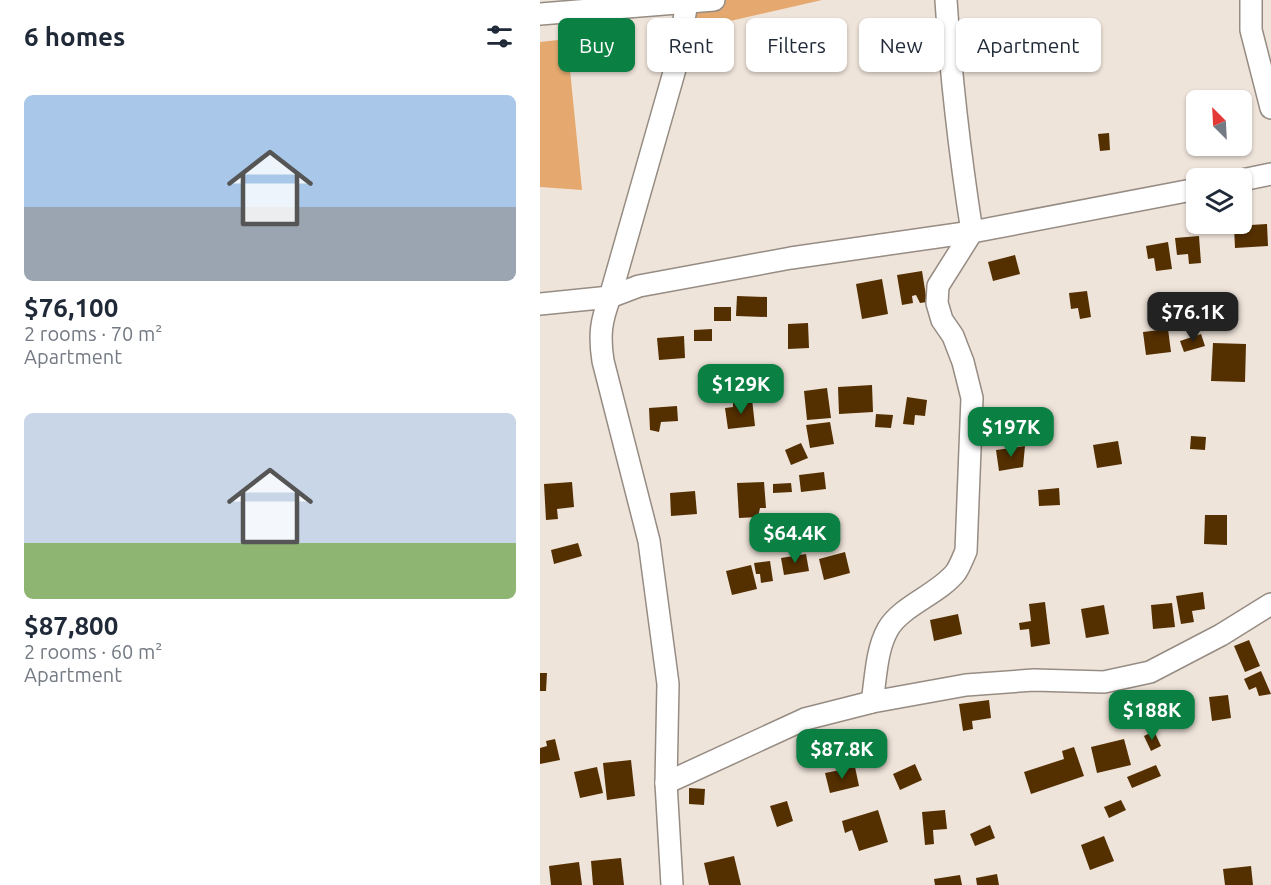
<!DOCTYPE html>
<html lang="en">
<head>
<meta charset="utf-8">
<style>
	:root { --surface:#fff; --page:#f6f6f7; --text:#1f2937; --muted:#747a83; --accent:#0b8043 }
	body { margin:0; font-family:Ubuntu,sans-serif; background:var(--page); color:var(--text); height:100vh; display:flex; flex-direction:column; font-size:22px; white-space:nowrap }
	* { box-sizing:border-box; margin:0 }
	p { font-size:20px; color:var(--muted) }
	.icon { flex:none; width:33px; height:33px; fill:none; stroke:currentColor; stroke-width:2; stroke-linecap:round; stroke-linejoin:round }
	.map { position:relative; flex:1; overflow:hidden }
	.sheet { display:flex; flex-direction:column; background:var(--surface); width:540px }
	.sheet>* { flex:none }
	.top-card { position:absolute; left:18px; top:18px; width:570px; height:54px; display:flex; gap:12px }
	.needle { width:39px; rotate:336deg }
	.buttons { position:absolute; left:646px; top:90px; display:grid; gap:12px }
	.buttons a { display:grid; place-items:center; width:66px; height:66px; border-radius:9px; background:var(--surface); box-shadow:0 2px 4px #0004; font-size:30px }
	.price { position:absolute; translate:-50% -51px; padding:0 14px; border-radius:12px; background:var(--accent); color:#fff; font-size:20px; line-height:39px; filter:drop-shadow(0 2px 3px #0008) }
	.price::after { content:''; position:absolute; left:50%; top:36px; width:18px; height:14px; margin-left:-9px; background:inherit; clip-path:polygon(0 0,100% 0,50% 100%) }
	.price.active { background:#222; color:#fff }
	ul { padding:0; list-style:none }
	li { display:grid; align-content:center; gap:12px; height:318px; padding:0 24px }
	li span { display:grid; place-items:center; height:186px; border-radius:9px; color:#555 }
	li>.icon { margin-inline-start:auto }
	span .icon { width:108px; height:108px; fill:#fffc; stroke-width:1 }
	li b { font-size:26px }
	h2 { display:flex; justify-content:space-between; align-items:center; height:72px; padding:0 24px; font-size:26px }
	.chip { padding:0 21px; border-radius:9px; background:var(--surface); box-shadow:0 2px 4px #0004; font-size:21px; line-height:54px }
	.chip.active { background:var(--accent); color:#fff }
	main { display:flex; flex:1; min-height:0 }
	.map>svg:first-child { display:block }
	.green { fill:#e5a96f }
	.building { fill:#542f00 }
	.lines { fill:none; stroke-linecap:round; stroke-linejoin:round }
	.street-casing { stroke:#968c83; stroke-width:24 }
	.street { stroke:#fff; stroke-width:21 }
</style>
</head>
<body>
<main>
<section class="sheet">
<h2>6 homes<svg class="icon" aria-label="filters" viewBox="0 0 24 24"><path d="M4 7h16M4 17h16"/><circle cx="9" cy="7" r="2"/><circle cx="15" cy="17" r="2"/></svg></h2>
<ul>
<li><span style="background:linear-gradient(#a9c7e8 60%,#9aa5b1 0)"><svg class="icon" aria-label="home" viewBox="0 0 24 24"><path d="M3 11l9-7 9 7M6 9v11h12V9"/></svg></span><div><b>$76,100</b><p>2 rooms · 70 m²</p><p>Apartment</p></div></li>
<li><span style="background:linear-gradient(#c9d6e8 70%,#8fb573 0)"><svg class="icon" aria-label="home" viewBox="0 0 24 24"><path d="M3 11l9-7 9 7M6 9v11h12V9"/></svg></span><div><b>$87,800</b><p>2 rooms · 60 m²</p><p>Apartment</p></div></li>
</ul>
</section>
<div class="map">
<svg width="731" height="885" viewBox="0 0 731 885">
	<rect width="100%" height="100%" fill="#efe4da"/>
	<g class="green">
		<polygon points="138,0 282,0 142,32"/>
		<polygon points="27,39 27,40 42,190 0,187 0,42"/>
	</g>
	<g class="building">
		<polygon points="569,133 570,150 560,151 558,134"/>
		<polygon points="727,224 728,246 695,248 694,226"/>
		<polygon points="659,236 661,263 649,264 648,254 637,255 635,238"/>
		<polygon points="628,242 632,269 616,271 614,258 608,259 606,246"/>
		<polygon points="475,255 480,274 453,281 448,262"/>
		<polygon points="382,271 387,302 380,303 376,295 372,296 373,303 362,305 357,275"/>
		<polygon points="342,279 348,314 322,319 316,284"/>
		<polygon points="547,291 551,317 540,319 538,308 531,309 529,293"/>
		<polygon points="197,296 227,297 227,317 196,316"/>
		<rect x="174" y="307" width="17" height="14"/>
		<polygon points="268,323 269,348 248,349 248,324"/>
		<polygon points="172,329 172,341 154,341 154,330"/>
		<polygon points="628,329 631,352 606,355 603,332"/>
		<polygon points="661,334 665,346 644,352 640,341"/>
		<polygon points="144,336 145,358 119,360 117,338"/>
		<polygon points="673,343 706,344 705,382 671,381"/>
		<polygon points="332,385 333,412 299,414 298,387"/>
		<polygon points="287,388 291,418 267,420 264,391"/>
		<polygon points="367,397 387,400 385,416 375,415 374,425 363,424"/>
		<polygon points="212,399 215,426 188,429 185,408 193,407 193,401"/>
		<polygon points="137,406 138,421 121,422 119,432 110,430 109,408"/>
		<polygon points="336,414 353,415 351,428 335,427"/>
		<polygon points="290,422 294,444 270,448 266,425"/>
		<polygon points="651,436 666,437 665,450 650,449"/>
		<polygon points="578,441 582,464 557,468 553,445"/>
		<polygon points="261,443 268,458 251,465 245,450"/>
		<polygon points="485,446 483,467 459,471 456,450"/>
		<polygon points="284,472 286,489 261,492 259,475"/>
		<polygon points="32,482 34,507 17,509 18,519 6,520 4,484"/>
		<polygon points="224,482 226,508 220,508 218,517 199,518 197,483"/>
		<polygon points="251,483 252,492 233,493 233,484"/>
		<polygon points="519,488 520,505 499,506 498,490"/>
		<polygon points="155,491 157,514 131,516 130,493"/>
		<polygon points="665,515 687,515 687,545 664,544"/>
		<polygon points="38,543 42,556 14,564 11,550"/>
		<polygon points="305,552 310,573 284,580 279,559"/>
		<polygon points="266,554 269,571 244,575 241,558"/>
		<polygon points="230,561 233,581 221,583 220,574 216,574 214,563"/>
		<polygon points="211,565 217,589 192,595 186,571"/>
		<polygon points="663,592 665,609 652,611 654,622 641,624 636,596"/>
		<polygon points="505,602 510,644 491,647 489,629 480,630 479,623 491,621 489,604"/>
		<polygon points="632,603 635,627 613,629 611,605"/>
		<polygon points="564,605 569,634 546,638 541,609"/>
		<polygon points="418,614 422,634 394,641 390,620"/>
		<polygon points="709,640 720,666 705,672 694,646"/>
		<polygon points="721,671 731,694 719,696 716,687 709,690 704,679"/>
		<polygon points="0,673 7,673 6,691 0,691"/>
		<polygon points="688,695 691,718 672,721 669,697"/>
		<polygon points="449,700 451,718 432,721 433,729 423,731 419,704"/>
		<polygon points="614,731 621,746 611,751 604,736"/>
		<polygon points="15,739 20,760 0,764 0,748 7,746 6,741"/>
		<polygon points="584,739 591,765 557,773 551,747"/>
		<polygon points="534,747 544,776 491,794 484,772 524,759 522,751"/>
		<polygon points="91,760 95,796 67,800 63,763"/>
		<polygon points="375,764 382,780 360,790 353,774"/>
		<polygon points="616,765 621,776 592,788 587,777"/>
		<polygon points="57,767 63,793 40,798 34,772"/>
		<polygon points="315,767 319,786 290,793 285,773"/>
		<polygon points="149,788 165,789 164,805 149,804"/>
		<polygon points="581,800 586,810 569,818 564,807"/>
		<polygon points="247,801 253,821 237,827 230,806"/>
		<polygon points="338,810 348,842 319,851 312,830 305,833 302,821"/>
		<polygon points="405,810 407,829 393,830 394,844 385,845 382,812"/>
		<polygon points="450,825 455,838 435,846 430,834"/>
		<polygon points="564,836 574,861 550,870 541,845"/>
		<polygon points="194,856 201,885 169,885 164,863"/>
		<polygon points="81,858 84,885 53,885 51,861"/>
		<polygon points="39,862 42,885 11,885 9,866"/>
		<polygon points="711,866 713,885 685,885 683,869"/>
		<polygon points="457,874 459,885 437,885 436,878"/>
		<polygon points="420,875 422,885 395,885 394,879"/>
	</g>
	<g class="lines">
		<g class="street-casing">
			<g id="street">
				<polyline points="711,0 711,30 731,108"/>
				<polyline points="0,14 174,0"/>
				<polyline points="702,180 731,174"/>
				<polyline points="0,304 70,297 99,286 251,258 432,232 657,189"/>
				<path d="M 332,702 C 336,678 336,650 348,629 C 361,606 399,594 416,572 C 420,566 423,558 426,551 L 432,398 L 423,362 L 413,336 L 402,320 L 397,303 L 398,286 L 432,232 C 420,155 411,78 406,0"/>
				<polyline points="126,783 265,719 332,702 426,685 494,680 564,682 610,672 681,635 731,604"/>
				<path d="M 132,885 L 126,783 L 128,684 L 109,541 L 63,361 C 59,335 61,321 70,297 L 137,62 L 147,2"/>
			</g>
		</g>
		<use href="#street" class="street"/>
	</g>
</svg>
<div class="buttons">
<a><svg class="needle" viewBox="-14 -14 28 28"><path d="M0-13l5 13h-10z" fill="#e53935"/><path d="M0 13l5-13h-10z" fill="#747a83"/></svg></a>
<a><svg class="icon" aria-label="layers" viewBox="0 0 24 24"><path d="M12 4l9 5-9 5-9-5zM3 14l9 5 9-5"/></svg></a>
</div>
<b class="price active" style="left:653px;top:343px">$76.1K</b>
<b class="price" style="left:201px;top:415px">$129K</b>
<b class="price" style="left:471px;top:458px">$197K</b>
<b class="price" style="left:255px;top:564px">$64.4K</b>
<b class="price" style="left:612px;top:741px">$188K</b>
<b class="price" style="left:302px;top:780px">$87.8K</b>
<div class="top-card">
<a class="chip active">Buy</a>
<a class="chip">Rent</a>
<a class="chip">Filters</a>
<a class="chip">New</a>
<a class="chip">Apartment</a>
</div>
</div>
</main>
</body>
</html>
